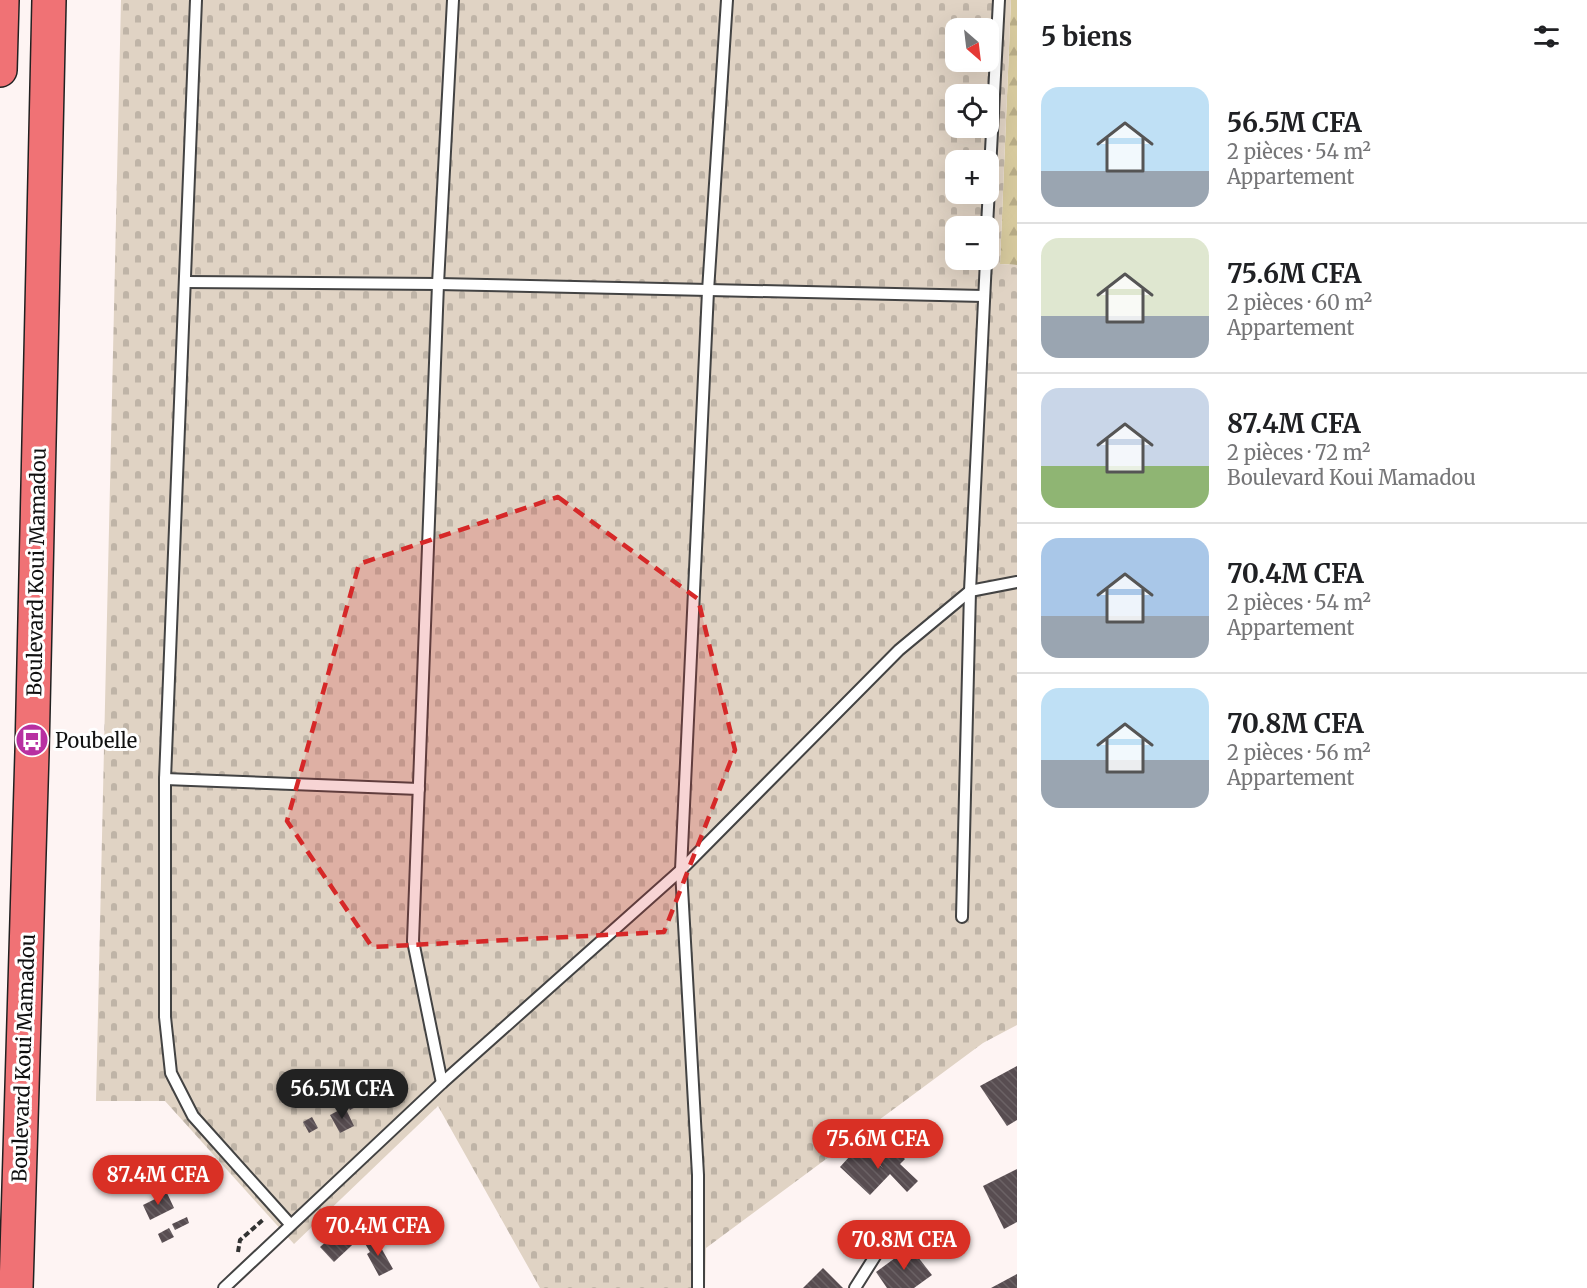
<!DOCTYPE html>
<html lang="fr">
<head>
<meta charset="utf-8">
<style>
	:root { --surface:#fff; --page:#f2f2f2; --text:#202124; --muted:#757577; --line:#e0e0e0; --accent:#d93025 }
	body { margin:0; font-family:Merriweather,serif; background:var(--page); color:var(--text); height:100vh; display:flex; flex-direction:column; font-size:22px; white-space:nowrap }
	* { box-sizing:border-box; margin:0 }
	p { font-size:20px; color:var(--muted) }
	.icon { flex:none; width:33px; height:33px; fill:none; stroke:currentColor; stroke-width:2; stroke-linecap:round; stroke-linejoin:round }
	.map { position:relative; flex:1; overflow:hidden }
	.drawer { display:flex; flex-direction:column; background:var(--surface); width:570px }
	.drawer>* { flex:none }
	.needle { width:39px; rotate:152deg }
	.tools { position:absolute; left:945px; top:18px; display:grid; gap:12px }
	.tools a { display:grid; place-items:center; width:54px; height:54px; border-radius:12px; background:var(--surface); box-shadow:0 6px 24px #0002; font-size:30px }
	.price { position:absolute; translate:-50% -51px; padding:0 14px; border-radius:21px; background:var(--accent); color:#fff; font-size:20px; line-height:39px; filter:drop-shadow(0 2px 3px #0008) }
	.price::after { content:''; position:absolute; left:50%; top:36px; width:18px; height:14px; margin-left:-9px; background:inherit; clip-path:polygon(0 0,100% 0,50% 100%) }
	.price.active { background:#222; color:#fff }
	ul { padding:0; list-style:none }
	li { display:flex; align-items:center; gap:18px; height:150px; padding:0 24px }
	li+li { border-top:2px solid var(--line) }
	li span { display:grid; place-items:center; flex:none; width:168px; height:120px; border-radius:18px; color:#555 }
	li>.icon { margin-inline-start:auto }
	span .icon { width:72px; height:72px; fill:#fffc; stroke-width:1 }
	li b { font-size:26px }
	h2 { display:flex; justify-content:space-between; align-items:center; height:72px; padding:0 24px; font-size:26px }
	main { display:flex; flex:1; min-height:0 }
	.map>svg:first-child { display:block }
	.forest { fill:url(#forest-firs) }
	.cemetery { fill:url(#cemetery-stones); fill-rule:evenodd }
	.building { fill:url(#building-back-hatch) }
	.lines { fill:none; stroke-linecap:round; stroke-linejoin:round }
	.service-casing { stroke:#434343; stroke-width:14 }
	.primary-casing { stroke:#212121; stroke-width:36 }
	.path { stroke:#323232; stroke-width:4; stroke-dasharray:6 3; stroke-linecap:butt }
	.service { stroke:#fff; stroke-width:10 }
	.primary { stroke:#f07275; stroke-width:33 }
	.marked { fill:#d62828; fill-opacity:0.2; stroke:#d62828; stroke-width:4.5; stroke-dasharray:12 8; stroke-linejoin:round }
	.labels { text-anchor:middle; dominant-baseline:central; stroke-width:6; stroke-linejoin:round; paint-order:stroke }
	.street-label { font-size:20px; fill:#101010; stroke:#fff }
	.poi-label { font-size:20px; fill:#101010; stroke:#fff; text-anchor:start }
</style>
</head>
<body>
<main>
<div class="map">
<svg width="1017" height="1288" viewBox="0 0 1017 1288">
	<defs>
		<pattern id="forest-firs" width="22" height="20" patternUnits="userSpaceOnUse" patternTransform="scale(1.5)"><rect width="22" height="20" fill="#d7ca9e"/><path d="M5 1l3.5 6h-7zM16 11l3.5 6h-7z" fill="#b8ac87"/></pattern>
		<pattern id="cemetery-stones" width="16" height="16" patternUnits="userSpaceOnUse" patternTransform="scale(1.5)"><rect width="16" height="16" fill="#e0d3c4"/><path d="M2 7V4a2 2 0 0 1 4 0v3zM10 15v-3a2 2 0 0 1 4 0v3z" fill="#bfb4a7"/></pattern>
		<pattern id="building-back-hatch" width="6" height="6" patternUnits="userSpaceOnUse" patternTransform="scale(1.5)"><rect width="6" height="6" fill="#584d51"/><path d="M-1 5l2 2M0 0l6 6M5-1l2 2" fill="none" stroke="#6b6265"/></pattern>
	</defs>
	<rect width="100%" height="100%" fill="#fef4f3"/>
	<polygon class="forest" points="1011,0 1017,0 1017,265 1000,264"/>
	<path class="cemetery" d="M 121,0 L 1011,0 L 1000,264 L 1017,265 L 1017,1025 L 983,1043 L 706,1248 L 705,1288 L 540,1288 L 438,1106 L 294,1244 L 165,1101 L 96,1101 ZM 956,28 L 988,28 L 988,62 L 956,62 ZM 956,94 L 988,94 L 988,128 L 956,128 ZM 956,160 L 988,160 L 988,194 L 956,194 ZM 956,226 L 988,226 L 988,260 L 956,260 Z"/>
	<g class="building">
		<polygon points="1017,1066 1017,1120 1007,1126 980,1086"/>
		<polygon points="360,1082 369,1100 350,1110 340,1093"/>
		<polygon points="345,1107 354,1126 340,1133 330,1115"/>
		<polygon points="312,1117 318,1128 309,1133 303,1122"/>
		<polygon points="891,1145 905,1159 900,1164 918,1181 907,1192 890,1174 870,1195 840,1167 859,1146 883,1168 876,1160"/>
		<polygon points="1017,1169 1017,1222 1004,1229 983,1186"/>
		<polygon points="167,1193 174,1208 150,1220 143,1205"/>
		<polygon points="187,1217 189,1223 175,1230 172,1224"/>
		<polygon points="353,1218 366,1232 334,1262 320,1247"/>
		<polygon points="169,1228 174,1237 162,1243 158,1234"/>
		<polygon points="375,1237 393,1269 379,1276 367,1254 370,1252 364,1242"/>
		<polygon points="910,1247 932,1275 914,1288 887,1288 876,1272"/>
		<polygon points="823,1268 843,1288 803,1288"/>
		<polygon points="1017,1274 1017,1288 991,1288"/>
	</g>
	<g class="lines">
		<g class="service-casing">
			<g id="service">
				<polyline points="196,0 165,779 165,1017 171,1073 193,1116 290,1224"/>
				<polyline points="987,226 999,0"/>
				<polyline points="186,282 438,284 984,296"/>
				<polyline points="165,779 419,789"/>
				<polyline points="962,917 970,591 986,260"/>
				<polyline points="442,1083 413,941 438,284 453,0"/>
				<polyline points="224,1288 442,1083 681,870 899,650 970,591 1017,582"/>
				<polyline points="698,1288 698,1175 681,870 708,291 727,0"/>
				<polyline points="855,1288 884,1242"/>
			</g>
		</g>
		<g class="primary-casing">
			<g id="primary">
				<polyline points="0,70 2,0"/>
				<polyline points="16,1288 32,752 49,0"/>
			</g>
		</g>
		<polyline class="path" points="238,1252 240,1240 264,1219"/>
		<use href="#service" class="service"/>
		<use href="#primary" class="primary"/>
	</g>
	<path class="marked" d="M 558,497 L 698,599 L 735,750 L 664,932 L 372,947 L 287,821 L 359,564 Z"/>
	<defs>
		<g id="bus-disc" transform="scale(1.725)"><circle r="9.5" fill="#b830a1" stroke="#fff"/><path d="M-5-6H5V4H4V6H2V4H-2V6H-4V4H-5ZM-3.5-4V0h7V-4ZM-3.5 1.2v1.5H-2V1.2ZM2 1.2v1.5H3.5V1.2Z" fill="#fff"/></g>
	</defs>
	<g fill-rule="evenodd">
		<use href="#bus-disc" x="32" y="740"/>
	</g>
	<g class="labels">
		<g class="street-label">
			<text transform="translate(36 572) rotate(-89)">Boulevard Koui Mamadou</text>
			<text transform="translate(23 1058) rotate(-88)">Boulevard Koui Mamadou</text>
		</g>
		<g class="poi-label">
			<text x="55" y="740">Poubelle</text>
		</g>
	</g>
</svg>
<div class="tools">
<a><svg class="needle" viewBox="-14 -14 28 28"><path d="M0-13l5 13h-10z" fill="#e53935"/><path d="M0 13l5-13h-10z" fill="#757577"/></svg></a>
<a><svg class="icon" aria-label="locate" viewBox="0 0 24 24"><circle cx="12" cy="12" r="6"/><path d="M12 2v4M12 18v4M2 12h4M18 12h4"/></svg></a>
<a>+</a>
<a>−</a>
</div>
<b class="price active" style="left:342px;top:1120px">56.5M CFA</b>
<b class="price" style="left:878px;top:1170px">75.6M CFA</b>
<b class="price" style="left:158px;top:1206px">87.4M CFA</b>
<b class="price" style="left:378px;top:1257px">70.4M CFA</b>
<b class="price" style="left:904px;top:1271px">70.8M CFA</b>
</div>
<section class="drawer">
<h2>5 biens<svg class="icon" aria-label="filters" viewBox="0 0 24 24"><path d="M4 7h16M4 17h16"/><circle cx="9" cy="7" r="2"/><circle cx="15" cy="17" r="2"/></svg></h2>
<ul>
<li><span style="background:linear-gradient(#bfe0f5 70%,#9aa5b1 0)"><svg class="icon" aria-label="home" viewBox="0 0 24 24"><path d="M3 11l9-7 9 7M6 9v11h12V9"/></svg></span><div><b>56.5M CFA</b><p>2 pièces · 54 m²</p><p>Appartement</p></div></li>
<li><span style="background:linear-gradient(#dfe7d0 65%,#9aa5b1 0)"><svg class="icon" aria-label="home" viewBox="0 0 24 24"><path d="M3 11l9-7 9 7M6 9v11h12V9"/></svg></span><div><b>75.6M CFA</b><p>2 pièces · 60 m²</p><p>Appartement</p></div></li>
<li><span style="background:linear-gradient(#c9d6e8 65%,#8fb573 0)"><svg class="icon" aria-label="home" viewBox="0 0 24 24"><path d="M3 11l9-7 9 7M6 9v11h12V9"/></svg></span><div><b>87.4M CFA</b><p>2 pièces · 72 m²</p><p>Boulevard Koui Mamadou</p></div></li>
<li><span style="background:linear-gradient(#a9c7e8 65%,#9aa5b1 0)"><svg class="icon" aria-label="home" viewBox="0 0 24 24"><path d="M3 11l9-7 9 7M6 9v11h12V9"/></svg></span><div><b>70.4M CFA</b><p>2 pièces · 54 m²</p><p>Appartement</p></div></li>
<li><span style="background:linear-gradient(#bfe0f5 60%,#9aa5b1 0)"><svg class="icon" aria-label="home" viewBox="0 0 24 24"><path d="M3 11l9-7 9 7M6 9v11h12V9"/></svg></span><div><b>70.8M CFA</b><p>2 pièces · 56 m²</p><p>Appartement</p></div></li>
</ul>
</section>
</main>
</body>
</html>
